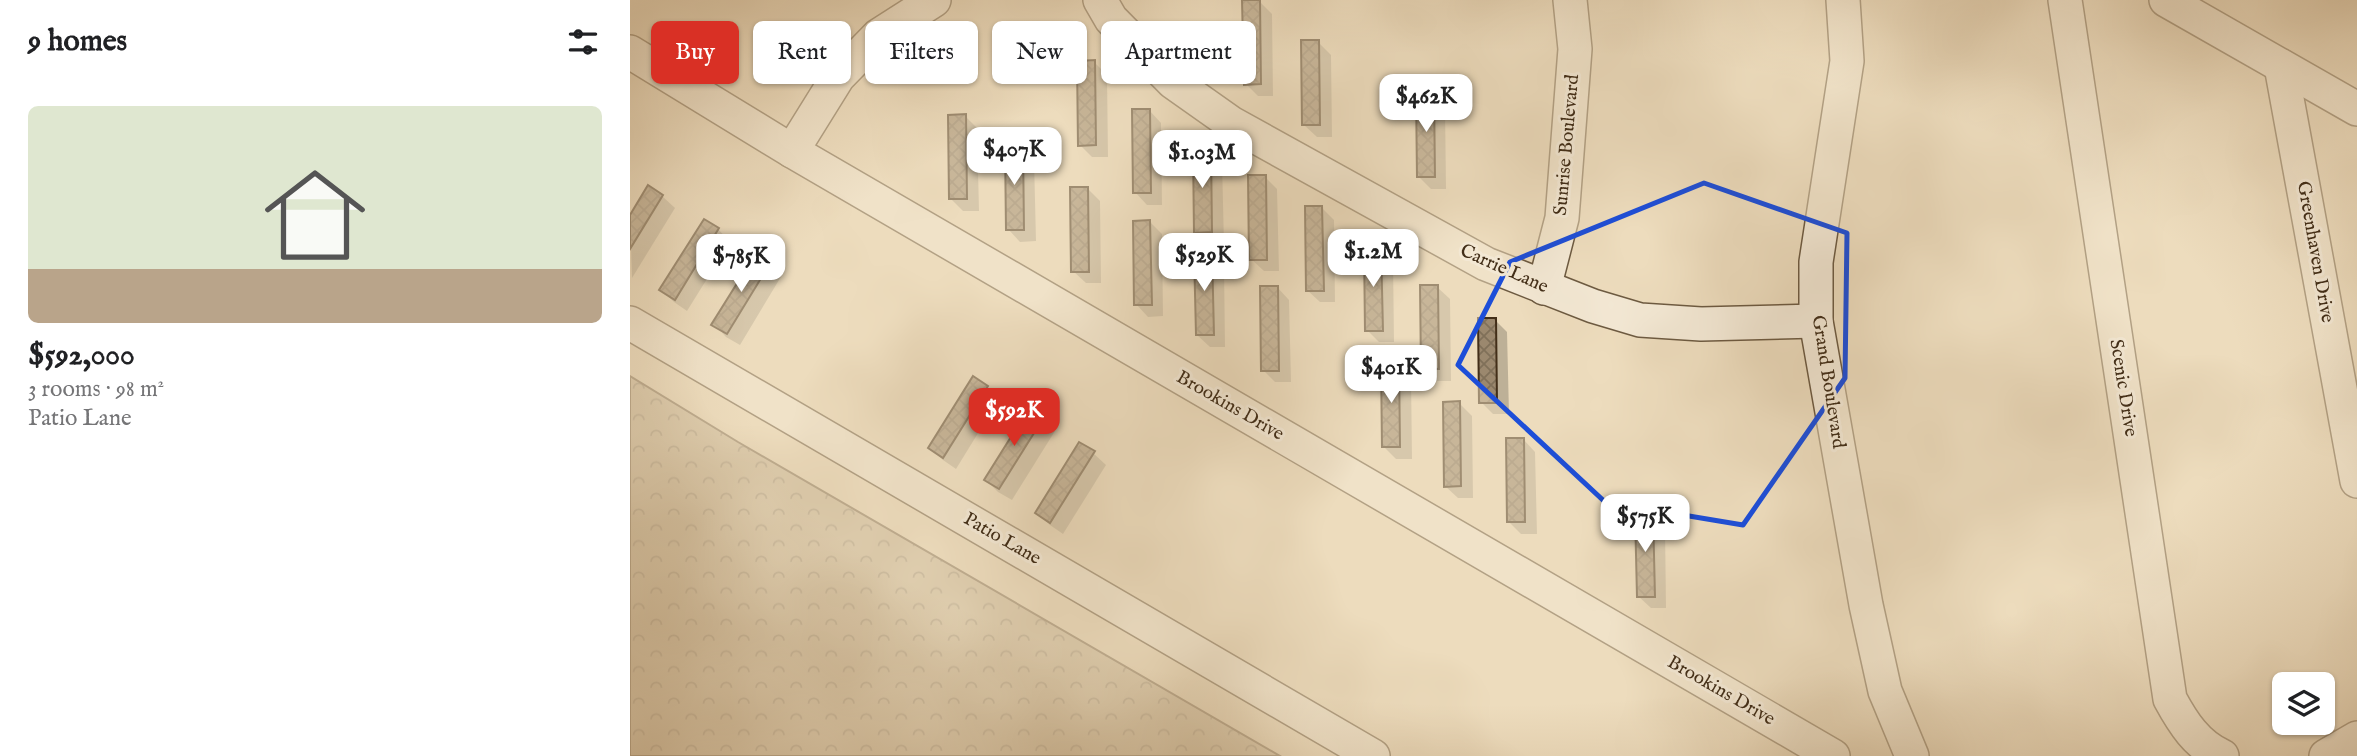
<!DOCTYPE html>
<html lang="en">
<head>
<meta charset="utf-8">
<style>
	:root { --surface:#fff; --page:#f6f6f6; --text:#202124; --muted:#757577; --line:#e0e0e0; --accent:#d93025 }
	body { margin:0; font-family:"IM FELL English",serif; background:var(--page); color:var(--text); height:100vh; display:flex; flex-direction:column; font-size:26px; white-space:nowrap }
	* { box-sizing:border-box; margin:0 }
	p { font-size:23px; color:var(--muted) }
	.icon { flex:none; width:38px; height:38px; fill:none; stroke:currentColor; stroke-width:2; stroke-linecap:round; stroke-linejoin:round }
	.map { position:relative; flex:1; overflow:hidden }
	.sheet { display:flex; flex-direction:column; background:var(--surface); width:630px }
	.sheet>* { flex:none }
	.hud { position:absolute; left:21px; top:21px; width:665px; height:63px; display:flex; gap:14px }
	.fabs { position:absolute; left:1642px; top:672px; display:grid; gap:14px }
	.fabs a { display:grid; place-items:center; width:63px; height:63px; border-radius:10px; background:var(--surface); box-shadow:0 2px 5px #0004; font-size:35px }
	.price { position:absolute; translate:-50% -60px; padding:0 16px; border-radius:14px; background:#fff; color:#222; font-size:23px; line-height:46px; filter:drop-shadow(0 2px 4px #0008) }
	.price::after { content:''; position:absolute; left:50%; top:42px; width:21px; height:16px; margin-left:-10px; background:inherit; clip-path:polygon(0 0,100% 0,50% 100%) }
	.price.current { background:var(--accent); color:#fff }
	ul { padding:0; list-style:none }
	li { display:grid; align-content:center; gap:14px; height:371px; padding:0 28px }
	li+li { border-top:2px solid var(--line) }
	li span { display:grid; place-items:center; height:217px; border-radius:10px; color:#555 }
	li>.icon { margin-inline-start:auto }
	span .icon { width:126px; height:126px; fill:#fffc; stroke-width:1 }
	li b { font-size:30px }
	h2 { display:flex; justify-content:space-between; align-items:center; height:84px; padding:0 28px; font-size:30px }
	.chip { padding:0 24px; border-radius:10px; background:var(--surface); box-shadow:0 2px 5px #0004; font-size:24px; line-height:63px }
	.chip.current { background:var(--accent); color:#fff }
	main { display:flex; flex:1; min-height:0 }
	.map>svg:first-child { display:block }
	.forest { fill:url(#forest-crowns); stroke:#89765c; stroke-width:2 }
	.shadow { fill:#0003 }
	.building { fill:url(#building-cross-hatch); stroke:#422e18; stroke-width:2 }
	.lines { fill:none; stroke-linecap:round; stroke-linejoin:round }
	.minor-casing { stroke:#6d5a41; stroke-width:36 }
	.minor { stroke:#f3e8d4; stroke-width:33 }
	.marked { fill:none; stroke:#1d4ed8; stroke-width:5; stroke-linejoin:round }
	.labels { text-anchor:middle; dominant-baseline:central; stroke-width:6; stroke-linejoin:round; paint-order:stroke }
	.street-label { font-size:19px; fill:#422e18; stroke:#f3e8d4 }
</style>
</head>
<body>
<main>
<section class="sheet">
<h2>9 homes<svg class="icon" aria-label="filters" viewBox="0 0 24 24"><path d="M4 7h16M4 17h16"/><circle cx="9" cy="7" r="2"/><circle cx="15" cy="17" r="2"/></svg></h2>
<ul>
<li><span style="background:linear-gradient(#dfe7d0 75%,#b9a48a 0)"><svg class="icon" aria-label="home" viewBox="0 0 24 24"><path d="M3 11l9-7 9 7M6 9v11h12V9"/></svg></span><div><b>$592,000</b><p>3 rooms · 98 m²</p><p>Patio Lane</p></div></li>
</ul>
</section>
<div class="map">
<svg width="1727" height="756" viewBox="0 0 1727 756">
	<defs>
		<pattern id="forest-crowns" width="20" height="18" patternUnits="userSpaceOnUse" patternTransform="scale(1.75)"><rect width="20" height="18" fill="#d0bea1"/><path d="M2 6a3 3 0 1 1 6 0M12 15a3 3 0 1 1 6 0" fill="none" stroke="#aa9b82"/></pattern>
		<pattern id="building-cross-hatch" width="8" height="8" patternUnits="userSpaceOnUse" patternTransform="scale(1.75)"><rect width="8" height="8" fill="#9b886e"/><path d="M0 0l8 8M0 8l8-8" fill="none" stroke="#807059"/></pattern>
	</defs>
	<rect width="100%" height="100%" fill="#eddcbd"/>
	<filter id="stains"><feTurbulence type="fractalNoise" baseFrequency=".00286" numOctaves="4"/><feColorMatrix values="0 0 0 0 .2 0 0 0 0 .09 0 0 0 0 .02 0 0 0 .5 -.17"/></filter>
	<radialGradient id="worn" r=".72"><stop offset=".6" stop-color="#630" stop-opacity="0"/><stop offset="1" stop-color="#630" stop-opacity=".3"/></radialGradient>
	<polygon class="forest" points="0,376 108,442 650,756 0,756"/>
	<g class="shadow">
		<polygon points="630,2 642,14 643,96 628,96 616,84"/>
		<polygon points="688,42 701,55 702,137 687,137 674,125"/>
		<polygon points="464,62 477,75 478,157 462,157 450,145"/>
		<polygon points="803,94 815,106 816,189 801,189 789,177"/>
		<polygon points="519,110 531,123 532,205 517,205 505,192"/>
		<polygon points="335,116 347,128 349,211 333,211 321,199"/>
		<polygon points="392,147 404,159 406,241 390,242 378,229"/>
		<polygon points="580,150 592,162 594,244 578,245 566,232"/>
		<polygon points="635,177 647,189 649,271 634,271 621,259"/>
		<polygon points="19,188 32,196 45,208 2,278 0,218"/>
		<polygon points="457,188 470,201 471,283 456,283 443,271"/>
		<polygon points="692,208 704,220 705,302 690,302 677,290"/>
		<polygon points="520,222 532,234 533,316 518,317 506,304"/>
		<polygon points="88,229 100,242 57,311 44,302 31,290"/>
		<polygon points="751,247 763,260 764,342 749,342 737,330"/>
		<polygon points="581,253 594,265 595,347 580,347 567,335"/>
		<polygon points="140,263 152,275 110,345 96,337 84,324"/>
		<polygon points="647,287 659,300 661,382 645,382 633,370"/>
		<polygon points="807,287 820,299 821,381 806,381 793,369"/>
		<polygon points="865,320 877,332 879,414 863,414 851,402"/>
		<polygon points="768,364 781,376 782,459 766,459 754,447"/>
		<polygon points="357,387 369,399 326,469 313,460 300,448"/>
		<polygon points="829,403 842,416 843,498 828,498 815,486"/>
		<polygon points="413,418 425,431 382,500 368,492 356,480"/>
		<polygon points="893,439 905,452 907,534 891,534 879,522"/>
		<polygon points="463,453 476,465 433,534 420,525 407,513"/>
		<polygon points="1023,513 1035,526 1036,608 1021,608 1008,596"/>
	</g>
	<g class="building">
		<polygon points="612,0 630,0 631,84 614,85"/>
		<polygon points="671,40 689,40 690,125 672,125"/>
		<polygon points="465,60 466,145 448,146 447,61"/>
		<polygon points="786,92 804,92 805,177 787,177"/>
		<polygon points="502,109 520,109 521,193 503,193"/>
		<polygon points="336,114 337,199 319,199 318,115"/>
		<polygon points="375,145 393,145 394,230 376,230"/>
		<polygon points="563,148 581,148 582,232 564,233"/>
		<polygon points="618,175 636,175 637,260 619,260"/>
		<polygon points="18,185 33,195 0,249 0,215"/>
		<polygon points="440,187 458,187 459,272 441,272"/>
		<polygon points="675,206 692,206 694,291 676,291"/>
		<polygon points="74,219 89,228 45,300 29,290"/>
		<polygon points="520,220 522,305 504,305 503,221"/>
		<polygon points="734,246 751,246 753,331 735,331"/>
		<polygon points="564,251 582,251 584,335 566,335"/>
		<polygon points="126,253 141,262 97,334 81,325"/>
		<polygon points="790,285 808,285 809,369 791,369"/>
		<polygon points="630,286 648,286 649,371 631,371"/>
		<polygon points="848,318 866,318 867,403 849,403"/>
		<polygon points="751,362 769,362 770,447 752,447"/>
		<polygon points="343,376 358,386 313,458 298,448"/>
		<polygon points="830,401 831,486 814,487 813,402"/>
		<polygon points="399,408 414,417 369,489 354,480"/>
		<polygon points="876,438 894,438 895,522 877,522"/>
		<polygon points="449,442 465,451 420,523 405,513"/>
		<polygon points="1005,512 1023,512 1025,597 1007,597"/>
	</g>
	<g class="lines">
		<g class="minor-casing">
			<g id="minor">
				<polyline points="470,0 481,19 543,82 601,123 856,264 963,306 1010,320 1071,324 1186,321"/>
				<polyline points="1213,0 1217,61 1186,262 1186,321 1236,605 1255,691 1282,756"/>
				<path d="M 1435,0 L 1540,699 C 1553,723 1567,745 1592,756"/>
				<polyline points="1536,0 1727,109"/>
				<polyline points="0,52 162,151 1203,756"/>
				<polyline points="1651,66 1727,481"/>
				<polyline points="162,151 208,77 248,36 304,0"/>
				<polyline points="914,288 932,218 945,49 940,0"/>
				<polyline points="0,323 743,756"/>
				<polyline points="1696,756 1727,738"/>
			</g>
		</g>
		<use href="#minor" class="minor"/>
	</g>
	<path d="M0 0H1727V756H0ZM 1074,183 L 1217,233 L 1215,378 L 1113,525 L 975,502 L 828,365 L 880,262 Z" fill="#eddcbd" fill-opacity=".55" fill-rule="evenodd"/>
	<path class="marked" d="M 1074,183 L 1217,233 L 1215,378 L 1113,525 L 975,502 L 828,365 L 880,262 Z"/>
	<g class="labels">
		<g class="street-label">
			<text transform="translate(937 145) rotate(-85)">Sunrise Boulevard</text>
			<text transform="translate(1685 252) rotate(80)">Greenhaven Drive</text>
			<text transform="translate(874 269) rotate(24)">Carrie Lane</text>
			<text transform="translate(1198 382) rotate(81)">Grand Boulevard</text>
			<text transform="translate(1493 388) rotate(81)">Scenic Drive</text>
			<text transform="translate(600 406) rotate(30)">Brookins Drive</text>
			<text transform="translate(372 539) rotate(30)">Patio Lane</text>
			<text transform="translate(1091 691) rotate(30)">Brookins Drive</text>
		</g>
	</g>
	<rect width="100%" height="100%" filter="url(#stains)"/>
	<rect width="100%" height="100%" fill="url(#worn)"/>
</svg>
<div class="fabs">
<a><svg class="icon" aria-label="layers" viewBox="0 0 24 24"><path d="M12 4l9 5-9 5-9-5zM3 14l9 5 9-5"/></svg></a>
</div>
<b class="price" style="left:796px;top:134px">$462K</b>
<b class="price" style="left:384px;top:187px">$407K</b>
<b class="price" style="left:572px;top:190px">$1.03M</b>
<b class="price" style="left:743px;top:289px">$1.2M</b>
<b class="price" style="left:574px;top:293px">$529K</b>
<b class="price" style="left:111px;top:294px">$785K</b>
<b class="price" style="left:761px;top:405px">$401K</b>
<b class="price current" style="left:384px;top:448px">$592K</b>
<b class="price" style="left:1015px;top:554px">$575K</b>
<div class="hud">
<a class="chip current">Buy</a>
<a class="chip">Rent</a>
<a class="chip">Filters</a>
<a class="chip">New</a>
<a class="chip">Apartment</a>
</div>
</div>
</main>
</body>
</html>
